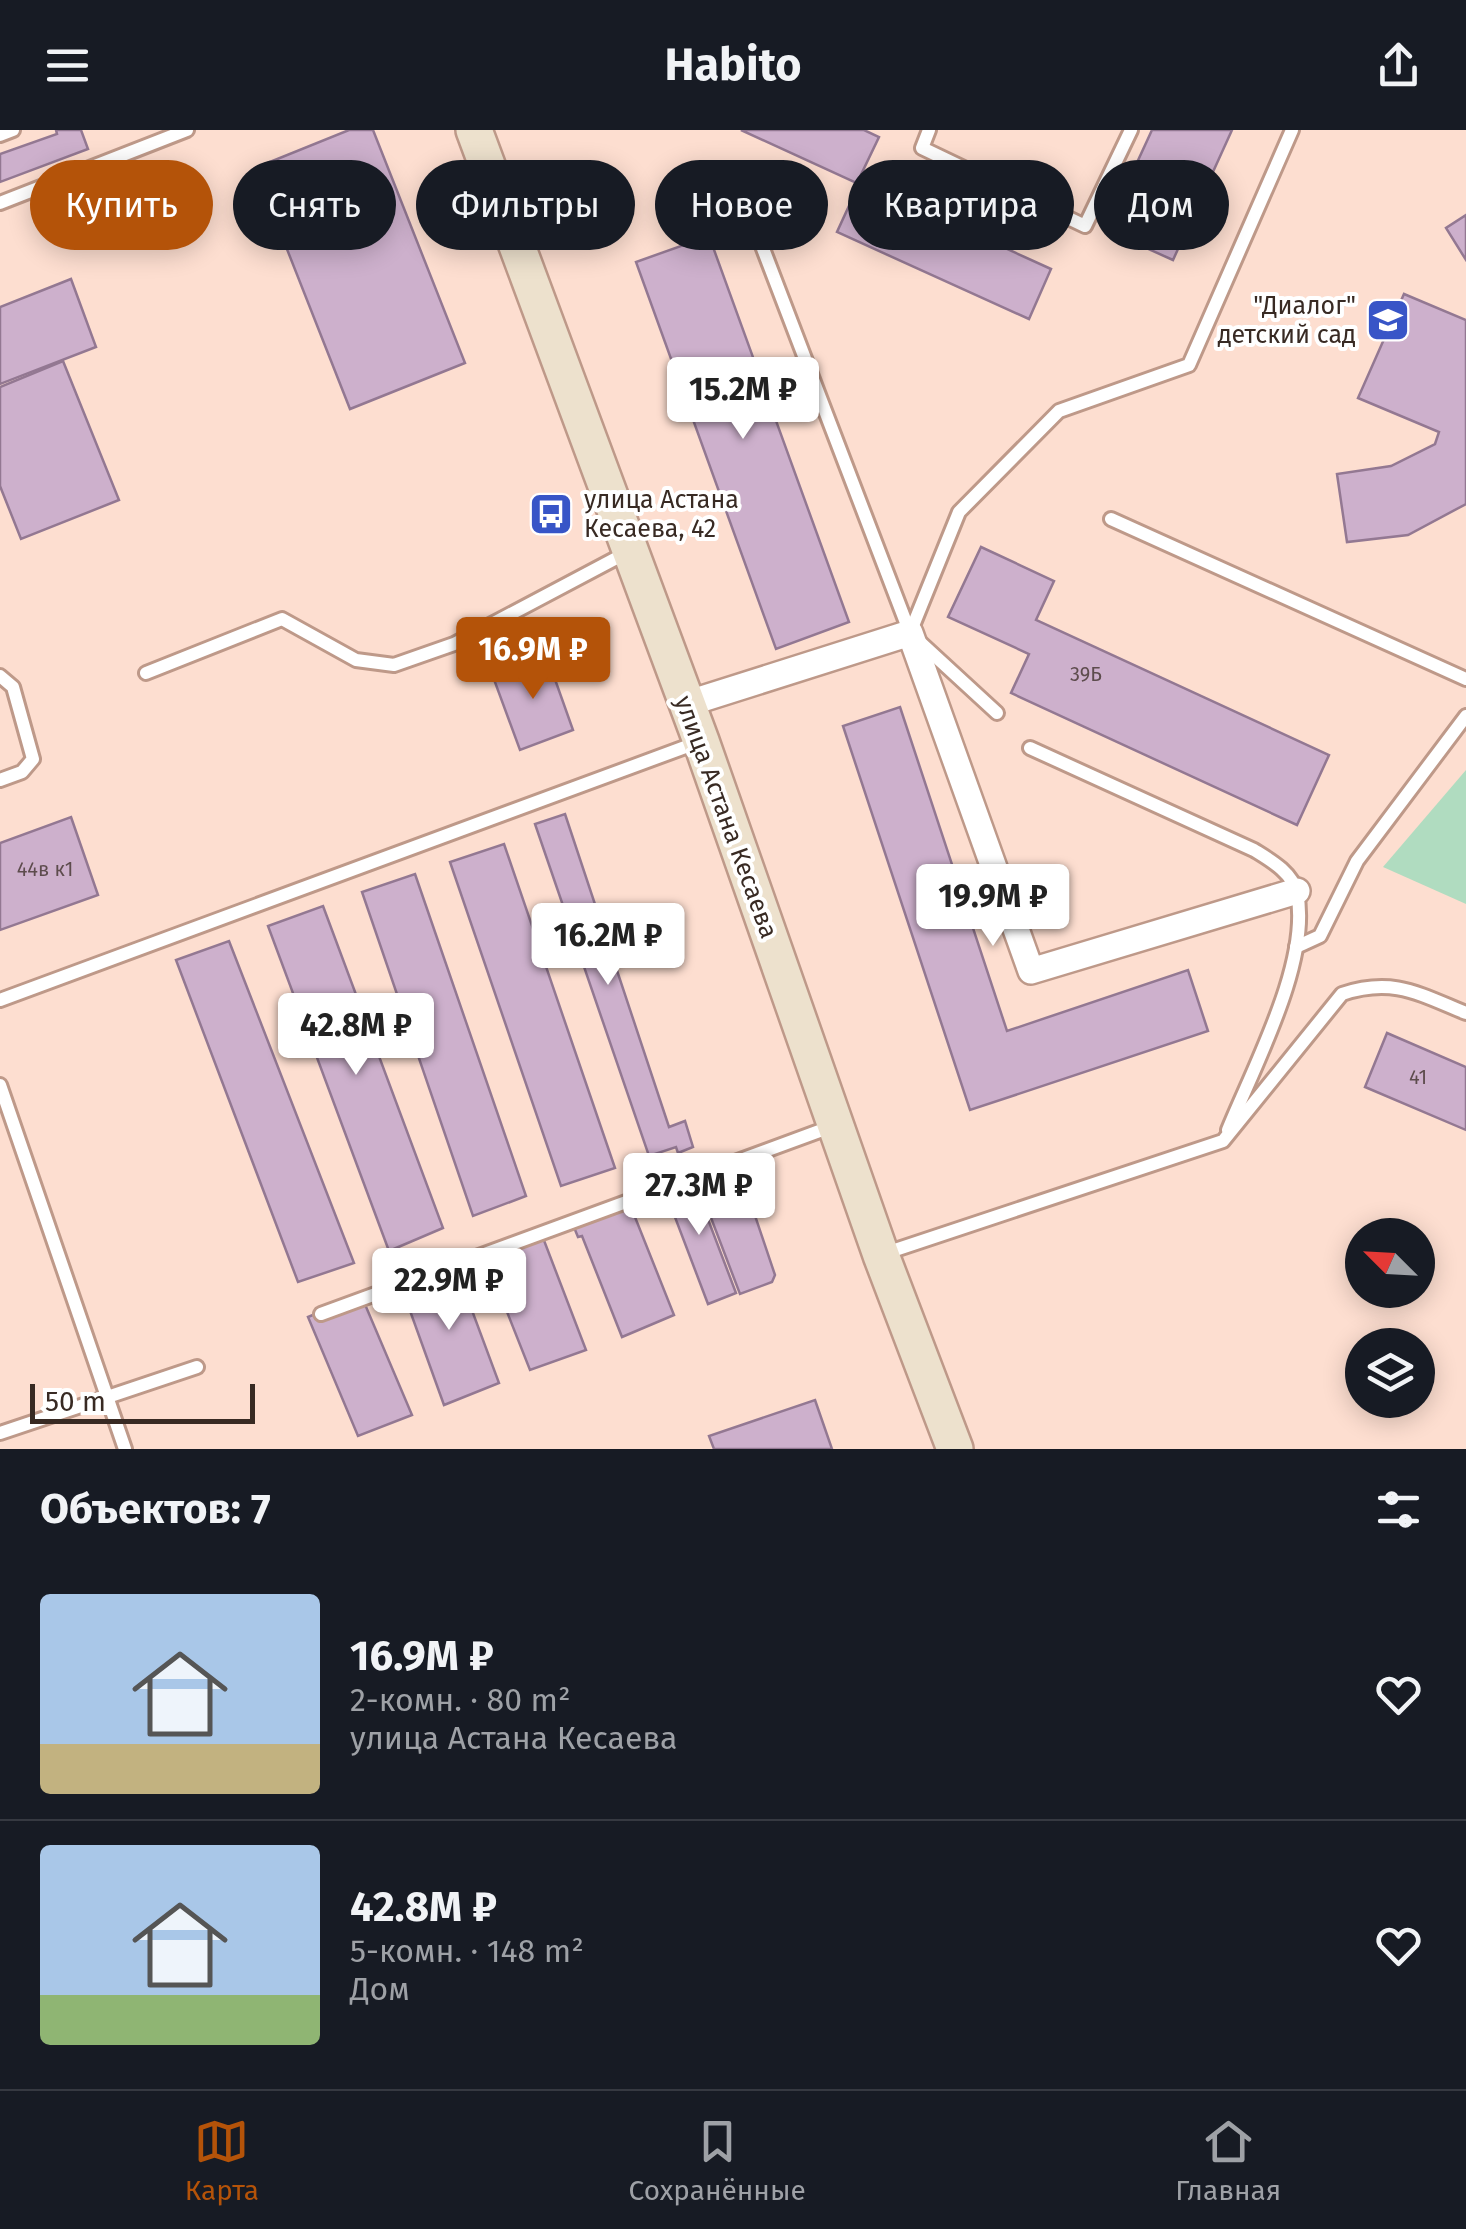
<!DOCTYPE html>
<html lang="ru">
<head>
<meta charset="utf-8">
<style>
	:root { --surface:#171b24; --page:#20242c; --text:#f1f3f6; --muted:#9ea1a6; --line:#363941; --accent:#b45309 }
	body { margin:0; font-family:"Fira Sans",sans-serif; background:var(--page); color:var(--text); height:100vh; display:flex; flex-direction:column; font-size:38px; white-space:nowrap }
	* { box-sizing:border-box; margin:0 }
	p { font-size:32px; color:var(--muted) }
	.icon { flex:none; width:55px; height:55px; fill:none; stroke:currentColor; stroke-width:2; stroke-linecap:round; stroke-linejoin:round }
	.map { position:relative; height:1319px; overflow:hidden }
	.side { display:flex; flex-direction:column; background:var(--surface); flex:1 }
	.side>* { flex:none }
	.guide { position:absolute; left:30px; top:30px; width:1408px; height:90px; display:flex; gap:20px }
	.needle { width:65px; rotate:294deg }
	.buttons { position:absolute; left:1345px; top:1088px; display:grid; gap:20px }
	.buttons a { display:grid; place-items:center; width:90px; height:90px; border-radius:50%; background:var(--surface); box-shadow:0 5px 25px #0003; font-size:50px }
	.scale { position:absolute; left:30px; bottom:25px; width:225px; box-sizing:border-box; padding-left:10px; border:5px solid #382a23; border-top:0; font-size:28px; line-height:35px; white-space:nowrap; color:#382a23; -webkit-text-stroke:8px #fff; paint-order:stroke }
	.price { position:absolute; translate:-50% -85px; padding:0 22px; border-radius:10px; background:#fff; color:#222; font-size:32px; line-height:65px; filter:drop-shadow(0 2px 5px #0008) }
	.price::after { content:''; position:absolute; left:50%; top:60px; width:30px; height:22px; margin-left:-15px; background:inherit; clip-path:polygon(0 0,100% 0,50% 100%) }
	.price.current { background:var(--accent); color:#fff }
	ul { padding:0; list-style:none }
	li { display:flex; align-items:center; gap:30px; height:250px; padding:0 40px }
	li+li { border-top:2px solid var(--line) }
	li span { display:grid; place-items:center; flex:none; width:280px; height:200px; border-radius:10px; color:#555 }
	li>.icon { margin-inline-start:auto }
	span .icon { width:120px; height:120px; fill:#fffc; stroke-width:1 }
	li b { font-size:42px }
	h2 { display:flex; justify-content:space-between; align-items:center; height:120px; padding:0 40px; font-size:42px }
	.pill { padding:0 35px; border-radius:45px; background:var(--surface); box-shadow:0 5px 25px #0003; font-size:35px; line-height:90px }
	.pill.current { background:var(--accent); color:#fff }
	header { display:flex; justify-content:space-between; align-items:center; height:130px; padding:0 40px; background:var(--surface); font-size:45px; font-weight:700 }
	.tabs { display:flex; justify-content:space-around; align-items:center; height:140px; border-top:2px solid var(--line); background:var(--surface); font-size:28px; color:var(--muted) }
	.tabs a { display:grid; justify-items:center; gap:5px }
	.tabs .current { color:var(--accent) }
	.map>svg:first-child { display:block }
	.green { fill:#b0dcc0 }
	.building { fill:#cdb0cc; stroke:#937892; stroke-width:2.5 }
	.lines { fill:none; stroke-linecap:round; stroke-linejoin:round }
	.lane-casing { stroke:#be9989; stroke-width:18 }
	.street-casing { stroke:#be9989; stroke-width:30 }
	.secondary-casing { stroke:#be9989; stroke-width:40 }
	.lane { stroke:#fff; stroke-width:12 }
	.street { stroke:#fff; stroke-width:25 }
	.secondary { stroke:#ede1cd; stroke-width:35 }
	.labels { text-anchor:middle; dominant-baseline:central; stroke-width:8; stroke-linejoin:round; paint-order:stroke }
	.number-label { font-size:20px; fill:#5d4c4d }
	.poi-label { font-size:25px; fill:#382a23; stroke:#fff; text-anchor:end }
	.street-label { font-size:25px; fill:#382a23; stroke:#fff }
</style>
</head>
<body>
<header><svg class="icon" aria-label="menu" viewBox="0 0 24 24"><path d="M4 6h16M4 12h16M4 18h16"/></svg>Habito<svg class="icon" aria-label="share" viewBox="0 0 24 24"><path d="M12 15V3M7 8l5-5 5 5M5 13v7h14v-7"/></svg></header>
<div class="map">
<svg width="1466" height="1319" viewBox="0 0 1466 1319">
	<rect width="100%" height="100%" fill="#fdded0"/>
	<polygon class="green" points="1466,640 1466,774 1383,737"/>
	<g class="building">
		<polygon points="56,0 81,0 88,19 0,52 0,24 57,4"/>
		<polygon points="349,0 373,0 465,233 350,279 255,38"/>
		<polygon points="741,0 864,0 879,7 858,51 1051,139 1029,189 837,102 859,54"/>
		<polygon points="1152,0 1232,0 1173,130 1106,100"/>
		<polygon points="1466,85 1466,130 1446,98"/>
		<polygon points="709,106 849,492 776,519 636,132"/>
		<polygon points="71,149 96,217 0,254 0,177"/>
		<polygon points="1404,164 1466,190 1466,374 1408,405 1347,412 1337,344 1391,336 1435,314 1439,302 1358,268"/>
		<polygon points="63,231 119,370 21,409 0,356 0,257"/>
		<polygon points="981,417 1054,451 1036,490 1329,625 1297,695 1011,563 1029,524 948,487"/>
		<polygon points="546,524 573,600 520,620 492,544"/>
		<polygon points="900,577 1007,901 1188,840 1208,901 970,980 843,596"/>
		<polygon points="565,684 669,997 685,991 693,1017 678,1023 676,1017 649,1026 535,694"/>
		<polygon points="71,687 98,765 0,800 0,713"/>
		<polygon points="504,714 615,1038 561,1056 450,732"/>
		<polygon points="415,744 526,1066 473,1086 362,762"/>
		<polygon points="323,776 443,1098 389,1121 268,796"/>
		<polygon points="229,811 354,1133 298,1152 176,830"/>
		<polygon points="1387,903 1466,937 1466,1000 1365,957"/>
		<polygon points="738,1035 775,1145 772,1152 740,1164 697,1051"/>
		<polygon points="690,1042 736,1163 708,1174 662,1053"/>
		<polygon points="627,1067 674,1185 622,1207 582,1106 578,1107 571,1090"/>
		<polygon points="540,1100 586,1220 530,1240 483,1121"/>
		<polygon points="454,1132 499,1253 444,1275 400,1153"/>
		<polygon points="361,1165 412,1285 358,1306 308,1187"/>
		<polygon points="815,1270 832,1319 714,1319 709,1306"/>
	</g>
	<g class="lines">
		<g class="lane-casing">
			<g id="lane">
				<polyline points="929,0 922,18 1085,96 1131,0"/>
				<polyline points="0,5 13,0"/>
				<polyline points="0,73 187,0"/>
				<polyline points="749,82 910,503 997,583"/>
				<polyline points="1111,389 1466,549"/>
				<polyline points="910,503 959,382 1059,281 1189,235 1292,0"/>
				<polyline points="146,543 282,489 356,530 394,535 454,514 626,423"/>
				<polyline points="0,546 13,557 33,629 22,642 0,650"/>
				<path d="M 1030,618 L 1254,720 C 1270,730 1292,742 1297,763 C 1311,831 1254,936 1228,1000"/>
				<polyline points="1296,817 1320,806 1357,731 1466,586"/>
				<polyline points="0,870 696,613"/>
				<polyline points="0,955 125,1319"/>
				<path d="M 883,1124 L 1223,1011 L 1342,864 C 1393,847 1419,864 1466,883"/>
				<polyline points="321,1184 833,996"/>
				<polyline points="0,1303 197,1237"/>
			</g>
		</g>
		<g class="street-casing">
			<polyline id="street" points="686,574 910,503 1031,841 1297,761"/>
		</g>
		<g class="secondary-casing">
			<polyline id="secondary" points="474,0 701,611 881,1125 955,1319"/>
		</g>
		<use href="#lane" class="lane"/>
		<use href="#street" class="street"/>
		<use href="#secondary" class="secondary"/>
	</g>
	<defs>
		<g id="school-square" transform="scale(2.25)"><rect x="-9" y="-9" width="18" height="18" rx="4" fill="#3855c7" stroke="#fff"/><path d="M0-5L7-2L0 1L-7-2ZM-4 1L0 2.5L4 1V4Q0 6-4 4Z" fill="#fff"/></g>
		<g id="bus-square" transform="scale(2.25)"><rect x="-9" y="-9" width="18" height="18" rx="4" fill="#3855c7" stroke="#fff"/><path d="M-5-6H5V4H4V6H2V4H-2V6H-4V4H-5ZM-3.5-4V0h7V-4ZM-3.5 1.2v1.5H-2V1.2ZM2 1.2v1.5H3.5V1.2Z" fill="#fff"/></g>
	</defs>
	<g fill-rule="evenodd">
		<use href="#school-square" x="1388" y="190"/>
		<use href="#bus-square" x="551" y="384"/>
	</g>
	<g class="labels">
		<g class="number-label">
			<text x="1086" y="544">39Б</text>
			<text x="45" y="739">44в к1</text>
			<text x="1418" y="947">41</text>
		</g>
		<g class="poi-label">
			<text x="1356" y="176">"Диалог"<tspan x="1356" dy="29">детский сад</tspan></text>
			<text x="584" y="370" text-anchor="start">улица Астана<tspan x="584" dy="29">Кесаева, 42</tspan></text>
		</g>
		<g class="street-label">
			<text transform="translate(726 687) rotate(70)">улица Астана Кесаева</text>
		</g>
	</g>
</svg>
<div class="buttons">
<a><svg class="needle" viewBox="-14 -14 28 28"><path d="M0-13l5 13h-10z" fill="#e53935"/><path d="M0 13l5-13h-10z" fill="#9ea1a6"/></svg></a>
<a><svg class="icon" aria-label="layers" viewBox="0 0 24 24"><path d="M12 4l9 5-9 5-9-5zM3 14l9 5 9-5"/></svg></a>
</div>
<div class="scale">50 m</div>
<b class="price" style="left:743px;top:312px">15.2M ₽</b>
<b class="price current" style="left:533px;top:572px">16.9M ₽</b>
<b class="price" style="left:993px;top:819px">19.9M ₽</b>
<b class="price" style="left:608px;top:858px">16.2M ₽</b>
<b class="price" style="left:356px;top:948px">42.8M ₽</b>
<b class="price" style="left:699px;top:1108px">27.3M ₽</b>
<b class="price" style="left:449px;top:1203px">22.9M ₽</b>
<div class="guide">
<a class="pill current">Купить</a>
<a class="pill">Снять</a>
<a class="pill">Фильтры</a>
<a class="pill">Новое</a>
<a class="pill">Квартира</a>
<a class="pill">Дом</a>
</div>
</div>
<section class="side">
<h2>Объектов: 7<svg class="icon" aria-label="filters" viewBox="0 0 24 24"><path d="M4 7h16M4 17h16"/><circle cx="9" cy="7" r="2"/><circle cx="15" cy="17" r="2"/></svg></h2>
<ul>
<li><span style="background:linear-gradient(#a9c7e8 75%,#c2b280 0)"><svg class="icon" aria-label="home" viewBox="0 0 24 24"><path d="M3 11l9-7 9 7M6 9v11h12V9"/></svg></span><div><b>16.9M ₽</b><p>2-комн. · 80 m²</p><p>улица Астана Кесаева</p></div><svg class="icon" aria-label="heart" viewBox="0 0 24 24"><path d="M12 20l-8-8c-3-5 5-10 8-4 3-6 11-1 8 4z"/></svg></li>
<li><span style="background:linear-gradient(#a9c7e8 75%,#8fb573 0)"><svg class="icon" aria-label="home" viewBox="0 0 24 24"><path d="M3 11l9-7 9 7M6 9v11h12V9"/></svg></span><div><b>42.8M ₽</b><p>5-комн. · 148 m²</p><p>Дом</p></div><svg class="icon" aria-label="heart" viewBox="0 0 24 24"><path d="M12 20l-8-8c-3-5 5-10 8-4 3-6 11-1 8 4z"/></svg></li>
</ul>
</section>
<nav class="tabs">
<a class="current"><svg class="icon" aria-label="map" viewBox="0 0 24 24"><path d="M3 6l6-2 6 2 6-2v14l-6 2-6-2-6 2zM9 4v14M15 6v14"/></svg>Карта</a>
<a><svg class="icon" aria-label="saved" viewBox="0 0 24 24"><path d="M7 4h10v16l-5-4-5 4z"/></svg>Сохранённые</a>
<a><svg class="icon" aria-label="home" viewBox="0 0 24 24"><path d="M3 11l9-7 9 7M6 9v11h12V9"/></svg>Главная</a>
</nav>
</body>
</html>
